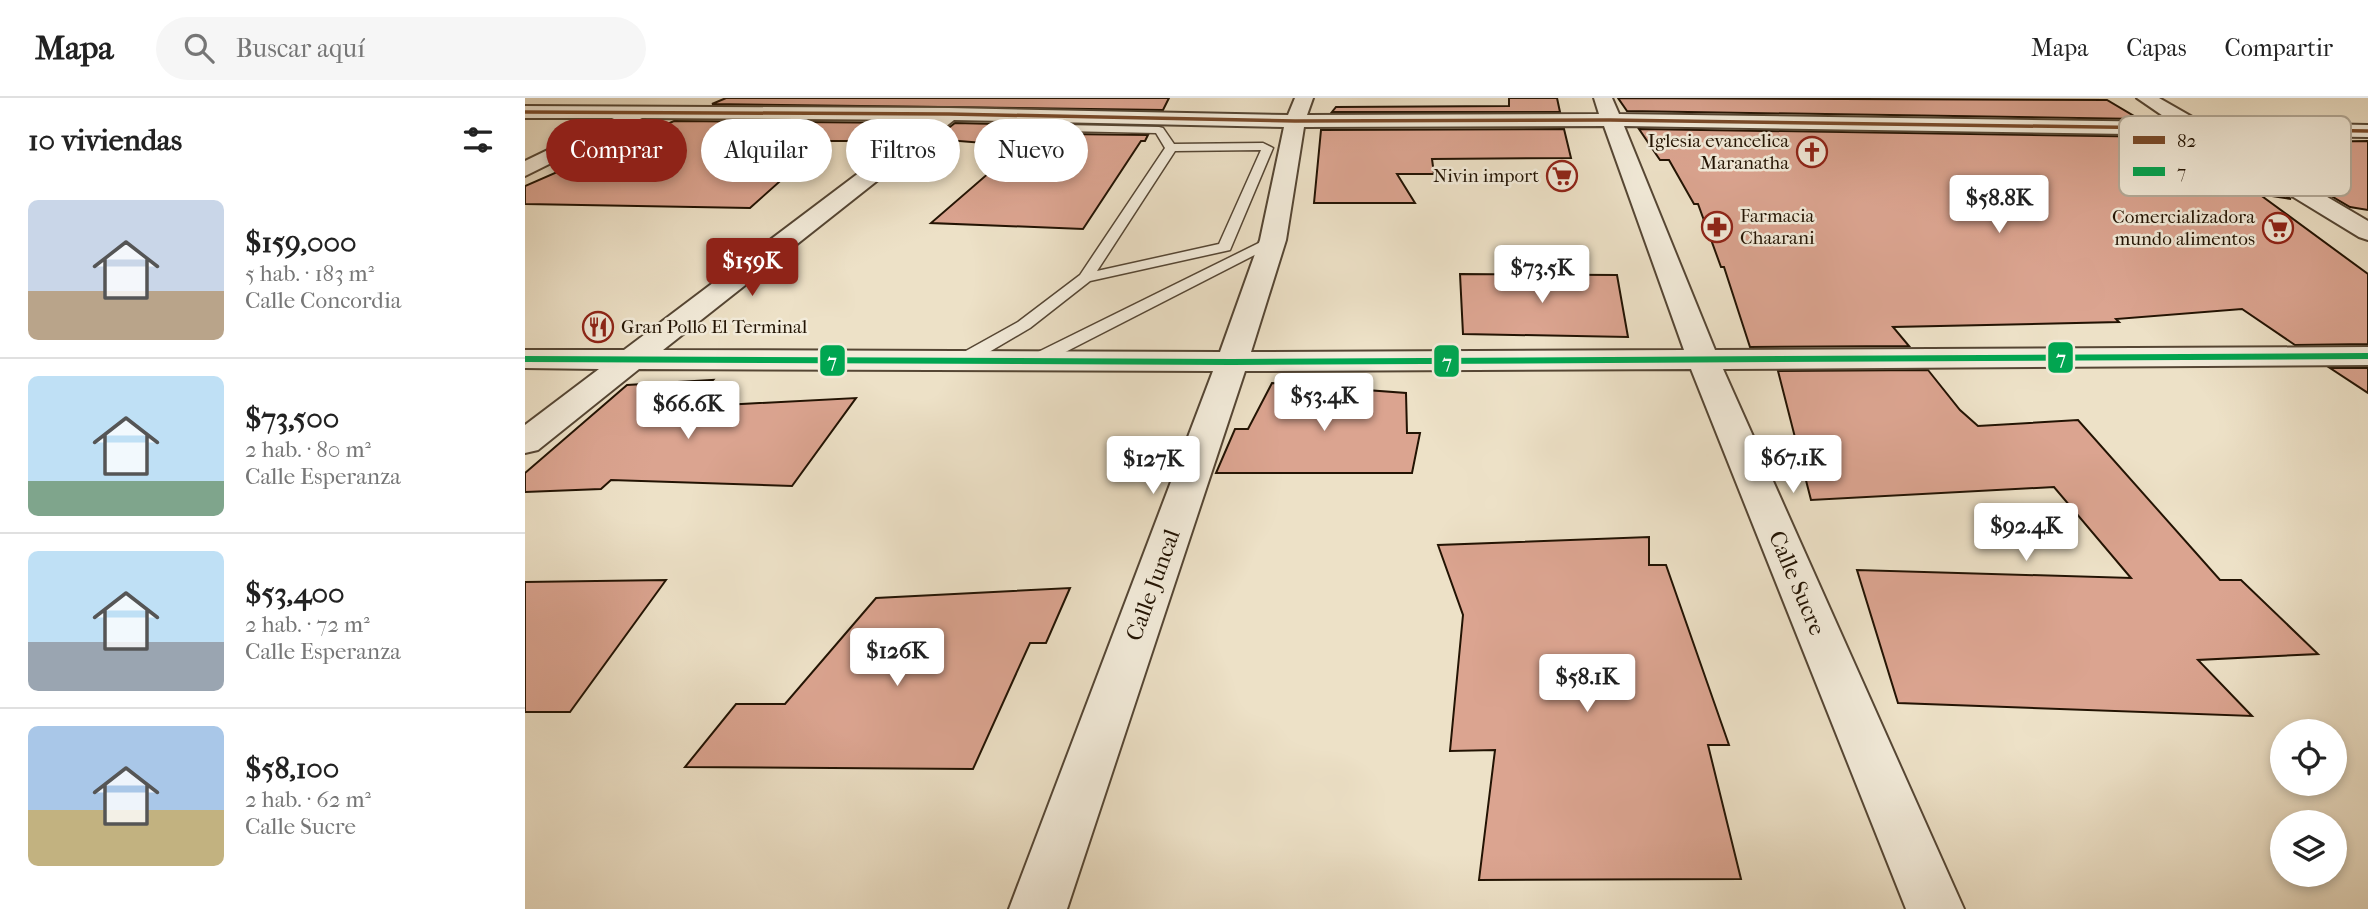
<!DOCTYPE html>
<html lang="es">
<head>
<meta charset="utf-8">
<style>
	:root { --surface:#fff; --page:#f6f6f6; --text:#222; --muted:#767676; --line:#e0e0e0; --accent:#8f2418 }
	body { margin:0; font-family:"IM FELL French Canon",serif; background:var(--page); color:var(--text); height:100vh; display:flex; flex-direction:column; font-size:26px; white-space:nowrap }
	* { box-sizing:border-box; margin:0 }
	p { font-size:23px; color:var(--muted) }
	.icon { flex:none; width:38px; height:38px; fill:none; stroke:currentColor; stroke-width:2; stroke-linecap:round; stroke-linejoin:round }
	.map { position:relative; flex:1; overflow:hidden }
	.sheet { display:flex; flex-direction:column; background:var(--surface); width:525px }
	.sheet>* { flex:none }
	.hud { position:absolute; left:21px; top:21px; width:665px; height:63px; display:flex; gap:14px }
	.controls { position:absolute; left:1745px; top:621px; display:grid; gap:14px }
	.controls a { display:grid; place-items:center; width:77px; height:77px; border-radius:50%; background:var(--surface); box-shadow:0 4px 10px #0003; font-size:35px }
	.price { position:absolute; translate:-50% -60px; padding:0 16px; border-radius:7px; background:#fff; color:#222; font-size:23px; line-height:46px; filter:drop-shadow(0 2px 4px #0008) }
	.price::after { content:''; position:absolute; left:50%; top:42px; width:21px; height:16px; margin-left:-10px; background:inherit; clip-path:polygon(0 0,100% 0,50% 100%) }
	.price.on { background:var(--accent); color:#fff }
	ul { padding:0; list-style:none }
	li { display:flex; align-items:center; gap:21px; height:175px; padding:0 28px }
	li+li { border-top:2px solid var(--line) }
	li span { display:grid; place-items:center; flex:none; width:196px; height:140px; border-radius:10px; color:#555 }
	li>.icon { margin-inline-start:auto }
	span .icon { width:84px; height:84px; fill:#fffc; stroke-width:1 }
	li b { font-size:30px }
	h2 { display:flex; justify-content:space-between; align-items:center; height:84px; padding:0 28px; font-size:30px }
	.chip { padding:0 24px; border-radius:32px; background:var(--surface); box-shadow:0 4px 10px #0003; font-size:24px; line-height:63px }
	.chip.on { background:var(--accent); color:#fff }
	header { display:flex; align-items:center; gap:42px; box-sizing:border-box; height:98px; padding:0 35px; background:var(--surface); border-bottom:2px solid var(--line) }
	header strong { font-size:33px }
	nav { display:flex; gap:38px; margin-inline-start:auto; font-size:24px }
	.search { width:490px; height:63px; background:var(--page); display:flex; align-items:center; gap:18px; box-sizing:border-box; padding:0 24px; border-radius:38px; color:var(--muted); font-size:26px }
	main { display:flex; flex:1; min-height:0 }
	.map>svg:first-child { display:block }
	.building { fill:#dba490; stroke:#221303; stroke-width:2 }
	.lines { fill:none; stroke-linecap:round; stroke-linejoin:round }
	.service-casing { stroke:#554634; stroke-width:3 }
	.minor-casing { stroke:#554634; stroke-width:4 }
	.service { fill:#f3ecdb; fill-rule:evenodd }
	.minor { fill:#f3ecdb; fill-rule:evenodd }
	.bus-1-casing { stroke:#f3ecdb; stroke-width:6 }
	.bus-2-casing { stroke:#f3ecdb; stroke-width:10 }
	.bus-1 { stroke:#7a4b2a; stroke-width:3.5 }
	.bus-2 { stroke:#00a651; stroke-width:6 }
	.labels { text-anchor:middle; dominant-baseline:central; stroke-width:5; stroke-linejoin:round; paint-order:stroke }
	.far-poi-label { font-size:19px; fill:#221303; stroke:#f3ecdb; text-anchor:end }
	.street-label { font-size:23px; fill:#221303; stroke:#f3ecdb }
	.key { fill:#f3ecdb; stroke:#b4ab9a; stroke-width:2 }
	.key-label { font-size:19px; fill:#221303 }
	.line-badge { stroke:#f3ecdb; stroke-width:2.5 }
	.badge-label { font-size:19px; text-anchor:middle; font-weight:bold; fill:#fff }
</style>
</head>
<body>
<header>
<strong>Mapa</strong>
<div class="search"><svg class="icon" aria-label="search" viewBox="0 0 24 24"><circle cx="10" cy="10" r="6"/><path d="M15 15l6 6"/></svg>Buscar aquí</div>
<nav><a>Mapa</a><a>Capas</a><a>Compartir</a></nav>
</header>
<main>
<section class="sheet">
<h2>10 viviendas<svg class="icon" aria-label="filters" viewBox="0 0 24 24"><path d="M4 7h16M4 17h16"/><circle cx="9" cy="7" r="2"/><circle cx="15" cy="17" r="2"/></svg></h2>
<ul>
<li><span style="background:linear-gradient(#c9d6e8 65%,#b9a48a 0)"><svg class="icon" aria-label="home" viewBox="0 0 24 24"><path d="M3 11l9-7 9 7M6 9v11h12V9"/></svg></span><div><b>$159,000</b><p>5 hab. · 183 m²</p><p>Calle Concordia</p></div></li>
<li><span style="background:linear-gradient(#bfe0f5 75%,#7fa58c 0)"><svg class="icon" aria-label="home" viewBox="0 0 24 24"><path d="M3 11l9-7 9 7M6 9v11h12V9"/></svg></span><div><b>$73,500</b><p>2 hab. · 80 m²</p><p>Calle Esperanza</p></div></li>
<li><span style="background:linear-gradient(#bfe0f5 65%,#9aa5b1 0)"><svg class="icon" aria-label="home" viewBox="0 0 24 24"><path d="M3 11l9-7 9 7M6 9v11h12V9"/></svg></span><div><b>$53,400</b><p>2 hab. · 72 m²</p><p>Calle Esperanza</p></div></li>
<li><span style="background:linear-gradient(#a9c7e8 60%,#c2b280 0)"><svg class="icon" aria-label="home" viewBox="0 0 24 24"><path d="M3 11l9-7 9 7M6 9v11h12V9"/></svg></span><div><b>$58,100</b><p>2 hab. · 62 m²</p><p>Calle Sucre</p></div></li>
</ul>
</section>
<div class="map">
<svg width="1843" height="811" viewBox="0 0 1843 811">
	<rect width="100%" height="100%" fill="#ede1c7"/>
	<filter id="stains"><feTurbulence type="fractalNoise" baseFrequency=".00286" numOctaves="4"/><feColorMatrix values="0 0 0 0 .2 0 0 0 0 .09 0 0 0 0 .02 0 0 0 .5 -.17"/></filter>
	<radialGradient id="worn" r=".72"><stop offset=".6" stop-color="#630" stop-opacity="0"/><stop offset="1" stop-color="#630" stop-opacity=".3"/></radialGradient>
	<g class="building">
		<polygon points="201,0 644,0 638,12 187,6"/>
		<polygon points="984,0 1032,0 1035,14 807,14 811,9 984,8"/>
		<polygon points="1093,0 1582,2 1614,21 1102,13"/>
		<polygon points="149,23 396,25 377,39 342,36 332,43 300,43 225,110 0,106 0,88"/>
		<polygon points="430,25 521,27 523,32 539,36 623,37 620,43 616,43 558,131 406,125 495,48 409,41"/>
		<polygon points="1039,31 1046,60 907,61 909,76 872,76 890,105 789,105 796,32"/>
		<polygon points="1114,31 1644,39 1655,46 1676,46 1766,101 1734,96 1843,176 1843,246 1770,247 1717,211 1591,221 1594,224 1368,229 1384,248 1225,249 1199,169 1196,169 1173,106 1169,106 1144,62 1135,62"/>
		<polygon points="1843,43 1843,112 1825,109 1716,45"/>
		<polygon points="935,176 1092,177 1103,239 938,236"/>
		<polygon points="1805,270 1843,270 1843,295"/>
		<polygon points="1403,272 1435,312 1453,328 1553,322 1695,482 1716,482 1793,556 1673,562 1727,618 1373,605 1332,472 1606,480 1529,389 1286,402 1253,273"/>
		<polygon points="188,282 161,309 331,300 267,388 86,382 76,391 0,394 0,375 102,287"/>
		<polygon points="747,285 881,295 882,335 895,335 887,375 691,375 710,331 723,331"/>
		<polygon points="1124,439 1124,467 1141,467 1204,647 1183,647 1216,781 954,782 970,652 925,653 938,517 913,447"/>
		<polygon points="141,482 45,614 0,614 0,484"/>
		<polygon points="545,490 521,545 505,545 448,671 160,669 211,606 260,606 351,500"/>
	</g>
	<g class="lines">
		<g class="service-casing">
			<g id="service">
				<path d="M 521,15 L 529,15 L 533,25 L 539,27 L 634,29 L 638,30 L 649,46 L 738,45 L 748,50 L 705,152 L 565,183 L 505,230 L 442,267 L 430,267 L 427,263 L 430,259 L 493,224 L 555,177 L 640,50 L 631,35 L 539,33 L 524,29 ZM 736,52 L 694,146 L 572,173 L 650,53 Z"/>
				<polygon points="748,138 755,142 753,145 515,267 509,268 500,263 503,259"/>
			</g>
		</g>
		<g class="minor-casing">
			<path id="minor" d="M 770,0 L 788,0 L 782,17 L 1074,16 L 1069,0 L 1087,0 L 1094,16 L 1647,24 L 1612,0 L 1634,0 L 1676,24 L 1843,27 L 1843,39 L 1697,37 L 1843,123 L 1843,142 L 1834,139 L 1667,37 L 1099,28 L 1190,252 L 1843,249 L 1843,267 L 1198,271 L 1439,811 L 1381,811 L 1166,271 L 720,273 L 542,811 L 484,811 L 688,273 L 114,271 L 13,352 L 0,355 L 0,327 L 74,271 L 0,270 L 0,252 L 99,252 L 404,22 L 117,20 L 0,78 L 0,63 L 89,20 L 0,20 L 0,8 L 424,10 L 763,17 ZM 429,22 L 759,29 L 735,142 L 695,254 L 138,252 ZM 1079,28 L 1159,252 L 726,254 L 761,142 L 779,29 Z"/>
		</g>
		<use href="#service" class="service"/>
		<use href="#minor" class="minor"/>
		<g class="bus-1-casing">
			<polyline id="bus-1" points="0,14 424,16 770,23 1085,22 1843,33"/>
		</g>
		<g class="bus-2-casing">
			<polyline id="bus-2" points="0,261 707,264 1843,258"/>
		</g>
		<use href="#bus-1" class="bus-1"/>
		<use href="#bus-2" class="bus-2"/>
	</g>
	<defs>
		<g id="church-ring" transform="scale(1.575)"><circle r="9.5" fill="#f3ecdb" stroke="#8f2418" stroke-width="1.5"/><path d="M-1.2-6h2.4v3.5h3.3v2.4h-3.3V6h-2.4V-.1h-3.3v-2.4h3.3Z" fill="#8f2418"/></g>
		<g id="supermarket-ring" transform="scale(1.575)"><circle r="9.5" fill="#f3ecdb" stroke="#8f2418" stroke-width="1.5"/><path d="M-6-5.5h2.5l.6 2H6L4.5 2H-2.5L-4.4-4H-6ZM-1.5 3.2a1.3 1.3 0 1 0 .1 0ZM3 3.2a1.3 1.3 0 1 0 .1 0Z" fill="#8f2418"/></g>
		<g id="pharmacy-ring" transform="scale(1.575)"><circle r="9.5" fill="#f3ecdb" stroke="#8f2418" stroke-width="1.5"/><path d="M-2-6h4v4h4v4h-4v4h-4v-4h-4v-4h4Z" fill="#8f2418"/></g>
		<g id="restaurant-ring" transform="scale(1.575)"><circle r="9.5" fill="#f3ecdb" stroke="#8f2418" stroke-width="1.5"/><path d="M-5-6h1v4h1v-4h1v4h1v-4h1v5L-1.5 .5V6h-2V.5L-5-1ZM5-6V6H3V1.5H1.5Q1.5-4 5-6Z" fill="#8f2418"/></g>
	</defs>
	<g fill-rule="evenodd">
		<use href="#church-ring" x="1287" y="54"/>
		<use href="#supermarket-ring" x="1037" y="78"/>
		<use href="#pharmacy-ring" x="1192" y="129"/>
		<use href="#supermarket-ring" x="1753" y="130"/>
		<use href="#restaurant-ring" x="73" y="229"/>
	</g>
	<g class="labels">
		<g class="far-poi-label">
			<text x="1264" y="43">Iglesia evancelica<tspan x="1264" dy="22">Maranatha</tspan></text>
			<text x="1014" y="78">Nivin import</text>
			<text x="1215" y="118" text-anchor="start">Farmacia<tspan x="1215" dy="22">Chaarani</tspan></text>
			<text x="1730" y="119">Comercializadora<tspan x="1730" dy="22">mundo alimentos</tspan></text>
			<text x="96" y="229" text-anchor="start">Gran Pollo El Terminal</text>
		</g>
		<g class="street-label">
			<text transform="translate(1272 485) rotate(67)">Calle Sucre</text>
			<text transform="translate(628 487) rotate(-70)">Calle Juncal</text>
		</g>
	</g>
	<rect x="1594" y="18" width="232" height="80" rx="10" class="key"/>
	<rect x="1608" y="38" width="32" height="8" fill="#7a4b2a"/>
	<rect x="1608" y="69" width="32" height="9" fill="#00a651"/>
	<g class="key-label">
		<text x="1652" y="49">82</text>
		<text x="1652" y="80">7</text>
	</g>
	<g class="line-badge">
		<rect x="1522" y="243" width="27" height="33" rx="7" fill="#00a651"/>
		<rect x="294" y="246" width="27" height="33" rx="7" fill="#00a651"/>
		<rect x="908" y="246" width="27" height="34" rx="7" fill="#00a651"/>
	</g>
	<g class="badge-label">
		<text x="1536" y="266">7</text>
		<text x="307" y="269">7</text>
		<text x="922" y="270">7</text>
	</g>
	<rect width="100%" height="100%" filter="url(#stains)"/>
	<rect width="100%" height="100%" fill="url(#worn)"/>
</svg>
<div class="controls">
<a><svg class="icon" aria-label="locate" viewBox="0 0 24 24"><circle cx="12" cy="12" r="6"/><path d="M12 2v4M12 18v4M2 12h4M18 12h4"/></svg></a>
<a><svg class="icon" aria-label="layers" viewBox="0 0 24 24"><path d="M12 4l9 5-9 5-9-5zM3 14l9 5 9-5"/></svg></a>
</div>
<b class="price" style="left:1474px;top:137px">$58.8K</b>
<b class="price on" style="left:227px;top:200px">$159K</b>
<b class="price" style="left:1017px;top:207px">$73.5K</b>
<b class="price" style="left:799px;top:335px">$53.4K</b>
<b class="price" style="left:163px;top:343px">$66.6K</b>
<b class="price" style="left:1268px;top:397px">$67.1K</b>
<b class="price" style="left:628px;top:398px">$127K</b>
<b class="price" style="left:1501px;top:465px">$92.4K</b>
<b class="price" style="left:372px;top:590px">$126K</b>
<b class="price" style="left:1062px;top:616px">$58.1K</b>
<div class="hud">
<a class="chip on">Comprar</a>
<a class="chip">Alquilar</a>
<a class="chip">Filtros</a>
<a class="chip">Nuevo</a>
</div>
</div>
</main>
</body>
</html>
